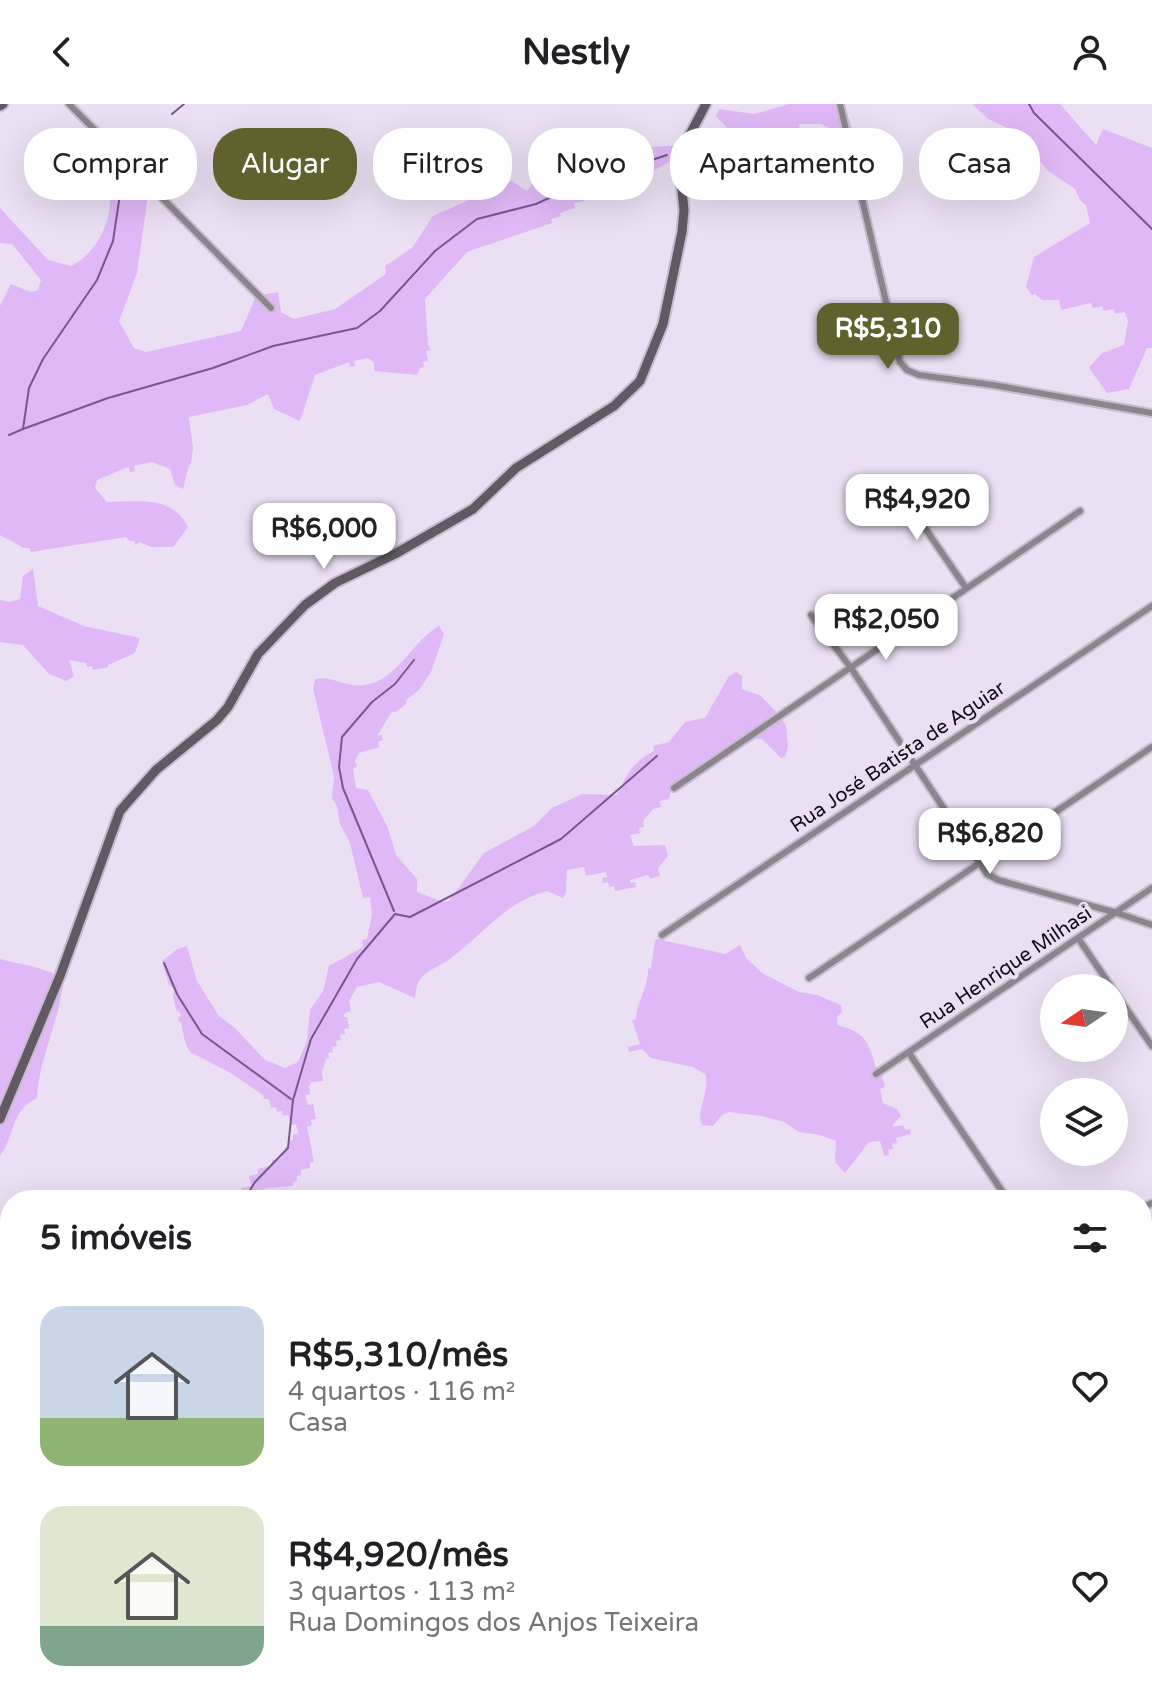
<!DOCTYPE html>
<html lang="pt">
<head>
<meta charset="utf-8">
<style>
	:root { --surface:#fff; --page:#f6f6f6; --text:#202124; --muted:#757577; --accent:#61612e }
	body { margin:0; font-family:"Varela Round",sans-serif; background:var(--page); color:var(--text); height:100vh; display:flex; flex-direction:column; font-size:30px; white-space:nowrap }
	* { box-sizing:border-box; margin:0 }
	p { font-size:26px; color:var(--muted) }
	.icon { flex:none; width:44px; height:44px; fill:none; stroke:currentColor; stroke-width:2; stroke-linecap:round; stroke-linejoin:round }
	.map { position:relative; flex:1; overflow:hidden }
	.details { position:absolute; left:0px; top:1086px; width:1152px; height:512px; display:flex; flex-direction:column; background:var(--surface); border-radius:32px 32px 0 0; box-shadow:0 8px 32px #0002 }
	.details>* { flex:none }
	.guide { position:absolute; left:24px; top:24px; width:1104px; height:72px; display:flex; gap:16px }
	.needle { width:52px; rotate:257deg }
	.controls { position:absolute; left:1040px; top:870px; display:grid; gap:16px }
	.controls a { display:grid; place-items:center; width:88px; height:88px; border-radius:50%; background:var(--surface); box-shadow:0 8px 32px #0002; font-size:40px }
	.price { position:absolute; translate:-50% -68px; padding:0 18px; border-radius:16px; background:#fff; color:#222; font-size:26px; line-height:52px; filter:drop-shadow(0 2px 4px #0008) }
	.price::after { content:''; position:absolute; left:50%; top:48px; width:24px; height:18px; margin-left:-12px; background:inherit; clip-path:polygon(0 0,100% 0,50% 100%) }
	.price.active { background:var(--accent); color:#fff }
	ul { padding:0; list-style:none }
	li { display:flex; align-items:center; gap:24px; height:200px; padding:0 40px }
	li span { display:grid; place-items:center; flex:none; width:224px; height:160px; border-radius:24px; color:#555 }
	li>.icon { margin-inline-start:auto }
	span .icon { width:96px; height:96px; fill:#fffc; stroke-width:1 }
	li b { font-size:34px }
	h2 { display:flex; justify-content:space-between; align-items:center; height:96px; padding:0 40px; font-size:34px }
	.chip { padding:0 28px; border-radius:32px; background:var(--surface); box-shadow:0 8px 32px #0002; font-size:28px; line-height:72px }
	.chip.active { background:var(--accent); color:#fff }
	header { display:flex; justify-content:space-between; align-items:center; height:104px; padding:0 40px; background:var(--surface); font-size:36px; font-weight:700 }
	.map>svg:first-child { display:block }
	.green { fill:#e0b8f7 }
	.lines { fill:none; stroke-linecap:round; stroke-linejoin:round }
	.stream { stroke:#7a568d; stroke-width:2 }
	.street-casing { stroke:#c8bdcf; stroke-width:10 }
	.secondary-casing { stroke:#c8bdcf; stroke-width:13 }
	.street { stroke:#8b868e; stroke-width:6 }
	.secondary { stroke:#615a65; stroke-width:9 }
	.labels { text-anchor:middle; dominant-baseline:central; stroke-width:8; stroke-linejoin:round; paint-order:stroke }
	.street-label { font-size:20px; fill:#110d13; stroke:#ebdff3 }
</style>
</head>
<body>
<header><svg class="icon" aria-label="back" viewBox="0 0 24 24"><path d="M15 5l-7 7 7 7"/></svg>Nestly<svg class="icon" aria-label="person" viewBox="0 0 24 24"><circle cx="12" cy="8" r="4"/><path d="M4 21q1-7 8-7t8 7"/></svg></header>
<div class="map">
<svg width="1152" height="1598" viewBox="0 0 1152 1598">
	<rect width="100%" height="100%" fill="#ebdff3"/>
	<g class="green">
		<path d="M 789,0 L 843,0 L 860,45 L 843,49 L 838,28 L 821,20 L 799,20 L 802,35 L 768,27 L 691,46 L 638,75 L 638,80 L 586,91 L 584,97 L 574,99 L 575,104 L 560,109 L 561,112 L 551,115 L 552,119 L 467,148 L 425,195 L 428,241 L 431,246 L 426,247 L 428,257 L 423,258 L 424,263 L 420,264 L 417,271 L 374,267 L 374,259 L 368,254 L 354,257 L 355,262 L 350,263 L 349,258 L 315,271 L 300,317 L 274,305 L 268,290 L 247,301 L 189,313 L 193,343 L 191,360 L 189,361 L 183,385 L 175,381 L 170,365 L 152,358 L 134,362 L 135,367 L 130,368 L 128,363 L 97,376 L 95,384 L 107,398 C 138,398 172,391 188,423 L 173,443 L 151,443 L 140,438 L 135,441 L 134,437 L 129,437 L 126,433 L 31,448 L 29,444 L 24,444 L 0,431 L 0,202 L 11,180 L 31,188 L 38,186 L 41,176 L 12,140 L 0,139 L 0,104 L 48,156 L 71,162 C 93,151 109,125 110,99 C 111,83 106,63 116,50 L 149,84 L 137,169 L 119,217 L 134,244 L 146,248 L 241,227 L 256,192 L 278,188 L 281,208 L 294,215 L 335,205 L 386,170 L 385,162 L 412,144 L 433,112 L 512,77 L 527,87 L 533,79 L 532,64 L 554,78 L 568,79 L 612,45 L 686,41 L 724,29 L 727,24 L 716,12 L 719,5 L 754,10 Z"/>
		<polygon points="972,0 1060,0 1096,41 1103,25 1152,44 1152,244 1147,244 1129,285 1107,289 1089,264 1102,249 1124,241 1128,217 1125,208 1115,210 1114,205 1104,207 1102,202 1093,204 1091,199 1061,206 1059,196 1042,196 1035,190 1032,191 1026,183 1034,153 1090,119 1086,101 1080,96 1075,85 1047,66 1016,28 988,15"/>
		<polygon points="33,465 38,502 84,522 140,534 135,549 108,561 108,563 93,566 92,562 87,563 86,559 69,556 74,572 66,577 49,570 23,541 0,538 0,496 9,498 20,495 23,472"/>
		<path d="M 439,522 L 444,530 L 431,568 L 419,586 L 406,596 L 406,600 L 397,607 L 391,609 L 377,632 L 382,631 L 383,636 L 378,638 L 379,643 L 359,649 L 355,657 L 357,663 L 353,664 L 356,684 L 368,686 L 388,724 L 396,751 L 417,775 L 417,788 L 443,798 L 449,797 L 484,749 L 534,722 L 552,704 L 582,690 L 617,691 C 626,672 632,658 654,647 L 653,642 L 669,638 L 685,618 L 705,614 L 729,572 L 736,568 L 742,572 L 742,585 L 761,592 L 782,614 L 786,622 L 788,643 L 785,653 L 781,654 L 762,635 L 751,634 L 672,683 L 669,695 L 660,697 L 661,703 L 653,705 L 643,717 L 644,723 L 639,724 L 640,729 L 630,731 L 634,742 L 665,741 L 668,752 L 658,764 L 660,772 L 650,775 L 648,771 L 630,776 L 630,779 L 635,778 L 636,783 L 615,787 L 614,782 L 609,783 L 608,778 L 603,779 L 602,774 L 607,773 L 606,768 L 586,772 L 584,763 L 567,766 L 566,788 L 563,794 L 547,787 C 504,799 486,828 451,854 C 443,861 431,864 424,871 C 417,876 416,886 415,894 L 379,878 L 357,883 L 349,897 L 351,907 L 345,909 L 343,913 L 347,913 L 349,924 L 344,925 L 345,930 L 340,931 L 341,936 L 336,937 L 337,942 L 332,943 L 333,948 L 328,949 L 329,954 L 326,955 L 322,968 L 323,977 L 312,978 L 309,982 L 310,990 L 305,991 L 308,1001 L 313,1000 L 316,1015 L 311,1016 L 312,1021 L 307,1023 L 314,1058 L 310,1059 L 310,1064 L 301,1066 L 301,1071 L 297,1072 L 297,1077 L 293,1078 L 293,1082 L 266,1084 L 249,1096 L 234,1096 L 238,1095 L 237,1090 L 242,1089 L 241,1084 L 251,1082 L 249,1072 L 258,1070 L 258,1065 L 272,1061 L 272,1056 L 282,1054 L 281,1049 L 286,1048 L 285,1043 L 290,1042 L 289,1037 L 293,1036 L 293,1031 L 298,1029 L 296,1020 L 291,1021 L 288,1011 L 283,1012 L 282,1007 L 277,1008 L 276,1003 L 271,1004 L 269,995 L 264,995 L 263,991 L 229,968 L 190,948 L 185,938 L 181,918 L 179,918 L 178,913 L 181,912 L 179,907 L 177,908 L 173,893 L 174,885 L 169,881 L 162,857 L 176,846 L 187,842 L 197,877 L 219,912 L 235,924 L 265,956 L 285,964 L 298,958 L 307,937 L 310,906 L 323,887 L 329,862 L 363,843 L 362,836 L 367,835 L 372,810 L 370,793 L 363,794 L 350,739 L 340,720 L 337,703 L 332,694 L 334,672 L 313,585 L 315,575 C 332,571 346,584 365,581 C 398,576 412,537 439,522 Z"/>
		<path d="M 657,835 L 725,850 L 740,841 L 746,854 L 762,869 L 799,888 L 817,891 L 841,901 L 842,908 L 837,913 L 838,921 C 868,930 868,938 877,967 L 881,968 L 885,983 L 880,985 L 883,999 L 897,1005 L 901,1012 L 893,1020 L 893,1023 L 903,1021 L 905,1026 L 910,1025 L 911,1030 L 896,1034 L 897,1039 L 892,1040 L 893,1045 L 888,1046 L 889,1051 L 884,1052 L 880,1037 L 869,1038 L 845,1069 L 835,1058 L 836,1037 L 820,1031 L 799,1028 L 784,1018 L 762,1012 L 729,1008 L 722,1011 L 713,1022 L 702,1021 C 695,1005 711,988 705,970 L 693,963 L 651,954 L 642,945 L 629,948 L 628,943 L 640,940 L 632,916 L 636,915 C 636,898 649,883 648,865 L 651,864 L 655,836 Z"/>
		<path d="M 0,855 C 18,860 53,864 63,877 C 60,917 39,953 37,994 C 10,1007 16,1030 0,1052 Z"/>
		<polygon points="10,1473 10,1556 0,1561 0,1474"/>
		<polygon points="131,1588 490,1588 498,1598 133,1598"/>
		<polygon points="610,1588 735,1588 723,1598 608,1598"/>
	</g>
	<g class="lines">
		<g class="stream">
			<polyline points="1029,0 1034,9 1152,125"/>
			<polyline points="172,10 184,0"/>
			<polyline points="23,325 108,294 213,264 273,242 357,224 380,207 435,147 477,115 536,100 577,81 667,51"/>
			<polyline points="9,331 23,325 29,284 43,255 97,176 113,137 119,97 117,63 120,56"/>
			<polyline points="394,807 343,684 339,663 342,633 372,598 395,580 414,556"/>
			<polyline points="164,859 177,890 202,930 291,995"/>
			<polyline points="244,1096 255,1078 288,1044 293,996 311,935 357,855 395,810 410,813 561,735 657,652"/>
			<polyline points="0,1535 10,1538"/>
			<polyline points="219,1588 229,1598"/>
			<polyline points="951,1588 956,1598"/>
			<polyline points="361,1598 364,1593 377,1593 385,1598"/>
			<polyline points="584,1598 590,1588"/>
		</g>
		<g class="street-casing">
			<g id="street">
				<polyline points="69,0 271,204"/>
				<polyline points="840,0 900,258 907,266 919,271 993,281 1152,309"/>
				<polyline points="892,376 966,484"/>
				<polyline points="811,511 851,564 987,770 998,776 1117,809 1152,821"/>
				<polyline points="674,684 1080,407"/>
				<polyline points="662,831 1152,502"/>
				<polyline points="1078,834 1112,884"/>
				<polyline points="809,874 1152,643"/>
				<polyline points="1114,887 1152,942"/>
				<polyline points="909,949 1008,1096"/>
				<polyline points="876,970 1152,784"/>
				<polyline points="1142,1104 1152,1099"/>
				<polyline points="1142,1106 1152,1121"/>
				<polyline points="0,1205 10,1209"/>
				<polyline points="1142,1237 1152,1230"/>
				<polyline points="1142,1368 1152,1361"/>
				<polyline points="1142,1413 1152,1428"/>
				<polyline points="1142,1487 1152,1481"/>
				<polyline points="876,1588 898,1598"/>
				<polyline points="605,1598 605,1588"/>
				<polyline points="748,1598 762,1588"/>
				<polyline points="830,1598 831,1588"/>
			</g>
		</g>
		<g class="secondary-casing">
			<g id="secondary">
				<polyline points="0,2 3,0"/>
				<polyline points="0,1015 60,872 120,707 156,666 217,616 228,603 258,550 305,501 335,479 395,450 473,405 516,364 614,302 640,277 663,220 682,128 684,106 679,59 680,49 706,0"/>
			</g>
		</g>
		<use href="#street" class="street"/>
		<use href="#secondary" class="secondary"/>
	</g>
	<g class="labels">
		<g class="street-label">
			<text transform="translate(898 653) rotate(-34)">Rua José Batista de Aguiar</text>
			<text transform="translate(1006 864) rotate(-34)">Rua Henrique Milhasi</text>
		</g>
	</g>
</svg>
<div class="controls">
<a><svg class="needle" viewBox="-14 -14 28 28"><path d="M0-13l5 13h-10z" fill="#e53935"/><path d="M0 13l5-13h-10z" fill="#757577"/></svg></a>
<a><svg class="icon" aria-label="layers" viewBox="0 0 24 24"><path d="M12 4l9 5-9 5-9-5zM3 14l9 5 9-5"/></svg></a>
</div>
<b class="price active" style="left:888px;top:267px">R$5,310</b>
<b class="price" style="left:917px;top:438px">R$4,920</b>
<b class="price" style="left:324px;top:467px">R$6,000</b>
<b class="price" style="left:886px;top:558px">R$2,050</b>
<b class="price" style="left:990px;top:772px">R$6,820</b>
<div class="guide">
<a class="chip">Comprar</a>
<a class="chip active">Alugar</a>
<a class="chip">Filtros</a>
<a class="chip">Novo</a>
<a class="chip">Apartamento</a>
<a class="chip">Casa</a>
</div>
<section class="details">
<h2>5 imóveis<svg class="icon" aria-label="filters" viewBox="0 0 24 24"><path d="M4 7h16M4 17h16"/><circle cx="9" cy="7" r="2"/><circle cx="15" cy="17" r="2"/></svg></h2>
<ul>
<li><span style="background:linear-gradient(#c9d6e8 70%,#8fb573 0)"><svg class="icon" aria-label="home" viewBox="0 0 24 24"><path d="M3 11l9-7 9 7M6 9v11h12V9"/></svg></span><div><b>R$5,310/mês</b><p>4 quartos · 116 m²</p><p>Casa</p></div><svg class="icon" aria-label="heart" viewBox="0 0 24 24"><path d="M12 20l-8-8c-3-5 5-10 8-4 3-6 11-1 8 4z"/></svg></li>
<li><span style="background:linear-gradient(#dfe7d0 75%,#7fa58c 0)"><svg class="icon" aria-label="home" viewBox="0 0 24 24"><path d="M3 11l9-7 9 7M6 9v11h12V9"/></svg></span><div><b>R$4,920/mês</b><p>3 quartos · 113 m²</p><p>Rua Domingos dos Anjos Teixeira</p></div><svg class="icon" aria-label="heart" viewBox="0 0 24 24"><path d="M12 20l-8-8c-3-5 5-10 8-4 3-6 11-1 8 4z"/></svg></li>
</ul>
</section>
</div>
</body>
</html>
